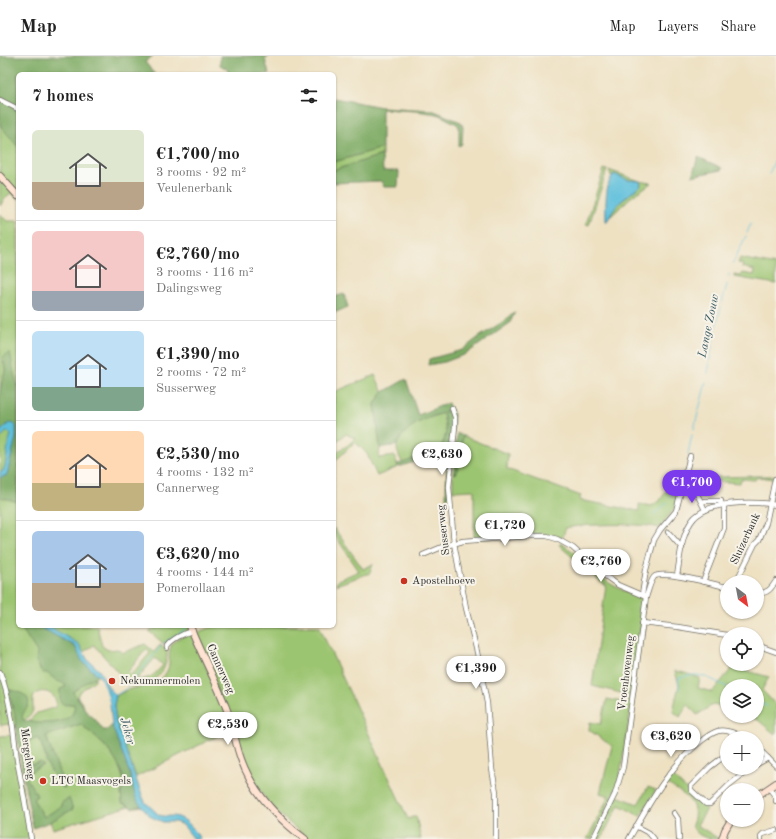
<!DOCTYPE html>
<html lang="en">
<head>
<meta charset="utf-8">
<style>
	:root { --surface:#fff; --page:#f2f2f2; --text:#222; --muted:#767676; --line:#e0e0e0; --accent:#7c3aed }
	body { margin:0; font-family:"Old Standard TT",serif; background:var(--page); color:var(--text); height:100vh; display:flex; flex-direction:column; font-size:15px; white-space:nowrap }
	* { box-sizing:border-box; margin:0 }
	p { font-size:13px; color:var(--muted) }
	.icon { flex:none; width:22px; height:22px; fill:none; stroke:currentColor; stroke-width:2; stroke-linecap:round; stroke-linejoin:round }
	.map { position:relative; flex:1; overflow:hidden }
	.details { position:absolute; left:16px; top:16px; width:320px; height:556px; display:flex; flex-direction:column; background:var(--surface); border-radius:6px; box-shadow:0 1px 3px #0004 }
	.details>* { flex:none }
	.needle { width:26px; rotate:148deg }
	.tools { position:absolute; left:720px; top:519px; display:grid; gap:8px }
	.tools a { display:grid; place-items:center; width:44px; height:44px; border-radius:50%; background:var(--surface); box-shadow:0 1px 3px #0004; font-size:20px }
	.price { position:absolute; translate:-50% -34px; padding:0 9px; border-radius:14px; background:#fff; color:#222; font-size:13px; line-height:26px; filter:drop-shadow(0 1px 2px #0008) }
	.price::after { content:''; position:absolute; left:50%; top:24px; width:12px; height:9px; margin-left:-6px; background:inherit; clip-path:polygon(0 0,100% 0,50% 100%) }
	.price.selected { background:var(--accent); color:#fff }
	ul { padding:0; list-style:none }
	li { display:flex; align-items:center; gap:12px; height:100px; padding:0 16px }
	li+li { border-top:1px solid var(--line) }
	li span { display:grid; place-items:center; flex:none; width:112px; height:80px; border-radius:6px; color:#555 }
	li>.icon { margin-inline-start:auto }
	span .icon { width:48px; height:48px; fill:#fffc; stroke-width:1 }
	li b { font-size:17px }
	h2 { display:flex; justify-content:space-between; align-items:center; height:48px; padding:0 16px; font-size:17px }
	header { display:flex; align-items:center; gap:24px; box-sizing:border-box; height:56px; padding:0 20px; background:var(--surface); border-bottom:1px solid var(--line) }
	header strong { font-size:19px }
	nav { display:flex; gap:22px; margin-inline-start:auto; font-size:14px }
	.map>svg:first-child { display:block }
	.green { fill:#9cc571; stroke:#64784e; fill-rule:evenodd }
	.forest { fill:#7daa63; stroke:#546a47 }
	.water { fill:#5ec0dc; stroke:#447684 }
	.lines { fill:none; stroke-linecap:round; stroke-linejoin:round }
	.stream { stroke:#5ec0dc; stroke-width:1 }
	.street-casing { stroke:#6f6b60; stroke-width:6 }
	.secondary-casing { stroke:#6f6b60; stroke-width:8 }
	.street { stroke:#fff; stroke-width:4.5 }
	.secondary { stroke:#fee3d2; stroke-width:6 }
	.poi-dot { fill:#c8321e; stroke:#f7f3e8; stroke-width:1.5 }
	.labels { text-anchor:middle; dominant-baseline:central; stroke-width:4; stroke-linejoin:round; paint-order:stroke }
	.street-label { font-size:11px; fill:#2b2b2b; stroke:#f7f3e8 }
	.poi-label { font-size:11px; fill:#2b2b2b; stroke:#f7f3e8; text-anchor:start }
	.water-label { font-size:12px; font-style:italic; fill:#3a5860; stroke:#f7f3e8 }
</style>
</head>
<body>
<header>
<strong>Map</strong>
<nav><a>Map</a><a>Layers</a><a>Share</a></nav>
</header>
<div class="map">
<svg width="776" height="783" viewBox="0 0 776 783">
	<rect width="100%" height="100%" fill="#f7f3e8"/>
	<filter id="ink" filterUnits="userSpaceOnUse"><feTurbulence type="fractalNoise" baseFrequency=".025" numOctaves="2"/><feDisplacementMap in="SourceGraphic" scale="8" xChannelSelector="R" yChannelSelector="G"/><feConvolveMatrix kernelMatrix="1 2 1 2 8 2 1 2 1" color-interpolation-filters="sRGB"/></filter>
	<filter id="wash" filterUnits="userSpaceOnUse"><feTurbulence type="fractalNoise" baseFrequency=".012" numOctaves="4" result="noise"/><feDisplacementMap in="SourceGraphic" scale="16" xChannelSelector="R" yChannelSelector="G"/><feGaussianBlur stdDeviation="0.9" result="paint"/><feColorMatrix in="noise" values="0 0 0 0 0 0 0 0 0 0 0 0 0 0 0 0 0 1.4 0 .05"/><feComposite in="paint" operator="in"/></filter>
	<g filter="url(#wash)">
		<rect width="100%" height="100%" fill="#eee1c2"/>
		<g class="green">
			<polygon points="0,0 18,18 18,144 11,137 5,142 0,150"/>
			<polygon points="382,92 382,99 334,114 334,106"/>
			<polygon points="604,113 607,114 589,169 586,168"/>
			<path d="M 609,114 L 640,125 L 651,127 L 630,142 L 610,161 C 616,147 630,138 641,129 L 640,125 L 628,124 L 614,118 L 611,120 Z"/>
			<path d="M 0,158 L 7,165 L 18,165 L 18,570 L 97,570 L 102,590 L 108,594 L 118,593 L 122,597 L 145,588 L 154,596 L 160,589 L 167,594 C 168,613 159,624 141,629 C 137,630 133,631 129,629 L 94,589 L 79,599 L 99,619 L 95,621 L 95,624 L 78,637 L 79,638 L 77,640 L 84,650 L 83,654 L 59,667 L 21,672 L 37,657 L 53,652 L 56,650 C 58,638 43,632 36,638 C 30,643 35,650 32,657 L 17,672 L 12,672 L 12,668 L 0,669 ZM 146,593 L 150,597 L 131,619 L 128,616 ZM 155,602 L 163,609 C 154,619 151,623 136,624 Z"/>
			<polygon points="740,202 776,209 776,228 734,221 734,219 741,220 743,217 754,219 755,214 742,211 743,208 738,207"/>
			<polygon points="375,319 383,336 375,348 380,392 379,402 395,400 398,411 377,420 367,398 355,386 334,406 334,397 347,390 355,382 346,378 334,387 334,336"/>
			<path d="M 443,357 L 446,377 L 444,384 L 441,390 L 436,395 L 403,408 C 400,402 396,395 397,389 C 400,369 428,363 443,357 Z"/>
			<path d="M 463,380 L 508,398 L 507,413 L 581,440 L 579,444 L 639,455 L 639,448 L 652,450 L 661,443 L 670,429 L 686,414 L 675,452 L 659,472 C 646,467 582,468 566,472 L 562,482 L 541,478 L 474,483 L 474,434 L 453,435 L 453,418 L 457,417 L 459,403 L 462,400 L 460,393 Z"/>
			<polygon points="757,420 776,420 776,423 758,421 755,424 741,423 740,427 709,425 698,430 685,427 686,422"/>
			<polygon points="334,472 363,513 373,508 370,517 336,529 338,524 359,515 334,478"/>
			<polygon points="560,487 577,498 593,514 609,527 622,534 643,543 644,546 630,659 619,726 592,783 587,783 609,740 600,737 612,690 589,674 590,666 601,668 607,643 628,647 629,639 592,630 606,529 603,528 561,491 559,488"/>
			<polygon points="163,570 170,570 171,572 176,570 188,570 190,574 164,588 150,576 150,574"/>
			<polygon points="214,570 319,570 408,763 416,760 421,783 308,783 271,751 249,717 196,577"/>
			<path d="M 189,578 L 191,579 C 206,609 221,641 231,673 L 136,721 C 129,699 108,663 116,640 C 120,638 126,634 130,633 C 141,631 153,630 162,622 C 179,605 156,588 189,578 Z"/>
			<polygon points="733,611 769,621 762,634 776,649 776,679 758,664 747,660 757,660 757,630 727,630 727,653 714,648 697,659 688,648 680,661 673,655 679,629 675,615 685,617 700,622 698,632 712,636"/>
			<polygon points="81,668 104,689 117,706 125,727 121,737 122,745 130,750 53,773 50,766 73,753 63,750 45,762 33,743 37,740 25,719 43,709 41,706 30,710 24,686 39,682 47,705 65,732 46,680"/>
			<polygon points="14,679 30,783 0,783 0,680"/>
			<path d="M 671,719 L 707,753 L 697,769 L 719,783 C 708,783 696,781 692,769 C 701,746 683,738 666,727 Z"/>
			<polygon points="648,731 656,734 640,760 619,749 601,783 595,783 617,740 638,748"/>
		</g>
		<g class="forest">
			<polygon points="0,0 153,0 145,6 155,18 18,18 18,91 0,69"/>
			<polygon points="220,0 267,0 268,2 265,3 269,18 230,18 227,13 220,9"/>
			<polygon points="334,42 382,51 432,54 461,66 463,71 462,88 459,90 459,71 457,68 437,58 416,55 382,53 382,92 334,106"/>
			<polygon points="382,99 383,115 399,115 398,131 384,131 381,125 334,127 334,114"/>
			<polygon points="698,101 722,112 721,114 692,120"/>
			<polygon points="344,238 348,251 334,257 334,241"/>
			<polygon points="515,256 510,267 466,298 445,306 428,309 429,303 462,294 479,281 504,265"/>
			<polygon points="10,296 18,337 18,446 0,441 0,422 7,419 16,381 8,368 0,376 0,335 5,314 3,301"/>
			<path d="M 406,323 L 418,359 L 448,347 L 450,352 L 444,356 L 452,354 L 454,358 L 449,442 L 446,442 L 447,396 L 398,411 L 397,408 C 406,407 413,402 421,400 C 426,398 431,397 436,395 C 449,386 446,370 443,357 C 424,363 405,370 397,389 L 380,392 L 375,348 L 383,336 Z"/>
			<polygon points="457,377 463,380 460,393 462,400 459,403 457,417 453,418"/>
			<path d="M 20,570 L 38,570 L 73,589 C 78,593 78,598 82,603 C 86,610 92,615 99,619 L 88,625 L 73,636 L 87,656 L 95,663 L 103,674 L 107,674 L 112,669 L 130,718 L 136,741 L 142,750 L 131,752 L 129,750 L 122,747 L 121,737 C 130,724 114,700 104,689 C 97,682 88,675 81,668 L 46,680 L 65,732 L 61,731 L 45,705 L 47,704 L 39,682 L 24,686 L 30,709 L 41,706 L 43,709 L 25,719 L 37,740 L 33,743 L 44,761 L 62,750 L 61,747 L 69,742 L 73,753 L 50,766 L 33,772 L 23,720 L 14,656 L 8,634 C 16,634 32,639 28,650 C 25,656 21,657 23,664 C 37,669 78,670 74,648 L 65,649 L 60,646 L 60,633 L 65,631 L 66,628 L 57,625 L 47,617 L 43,617 L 41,615 L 36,605 L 37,596 Z"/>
		</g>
		<g class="water">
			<path d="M 614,118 L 628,124 L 640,125 L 641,129 C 632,137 619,145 612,156 C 610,159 609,163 606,167 C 606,154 604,127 614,118 Z"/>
			<path d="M 10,367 L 14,368 L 16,370 L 16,381 L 7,419 L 0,422 L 0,416 L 3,415 C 8,404 6,390 11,379 L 9,376 L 6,376 L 0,383 L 0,376 L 8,368 Z"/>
			<path d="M 38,570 L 48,570 L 79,588 L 87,603 L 99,614 L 109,632 L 116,640 L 114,649 L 116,666 L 141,737 L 145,746 L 159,759 C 164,761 169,760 174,760 C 187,762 194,773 200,783 L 194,783 L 183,769 L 175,766 L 163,766 L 151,761 L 138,746 L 135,739 L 130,718 L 112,669 L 110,648 L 107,633 L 102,623 L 82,605 L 75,590 Z"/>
		</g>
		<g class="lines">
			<g class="stream">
				<polyline points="769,118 776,101"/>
				<polyline points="747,177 751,167"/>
				<polyline points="733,207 746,180"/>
				<polyline points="729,221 729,218"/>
				<polyline points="708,317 714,278 727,228"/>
				<polyline points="694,373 706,326"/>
				<polyline points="688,398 692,379"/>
				<polyline points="670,440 675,430 683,420"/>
				<polyline points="654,458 667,447"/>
				<polyline points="164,587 183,575 185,570"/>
				<polyline points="102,622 111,649"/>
				<path d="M 679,634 L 679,626 L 678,623 C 697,613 710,623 727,631"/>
				<polyline points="116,639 126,633 161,590"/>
				<polyline points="757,646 767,650"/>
			</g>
		</g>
	</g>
	<g filter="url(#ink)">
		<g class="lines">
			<g class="street-casing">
				<g id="street">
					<polyline points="0,44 18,53"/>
					<polyline points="452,352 455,361 455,370 449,431 454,487 466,552 477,596 487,647 492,713 496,736 496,783"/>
					<polyline points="695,434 705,454"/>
					<polyline points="702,447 704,445 721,445 721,449"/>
					<polyline points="668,476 682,492"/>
					<polyline points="423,499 442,491 463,485 531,480 547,480 557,483 573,492 597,514 618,529 646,541"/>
					<path d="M 677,520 C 680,502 681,481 691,466 C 705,444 753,445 776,449"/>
					<polyline points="703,526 724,472 724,449"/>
					<polyline points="736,526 755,488 759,484 766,467 775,423"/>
					<path d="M 757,537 C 767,538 771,533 776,525"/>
					<polyline points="642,539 646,514 654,484 660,474 676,455 690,400"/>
					<polyline points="642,567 678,571 727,579"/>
					<polyline points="757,589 776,596"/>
					<path d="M 167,592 L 167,590 C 172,583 184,577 192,575"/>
					<path d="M 0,616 C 11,645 13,673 17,704 C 22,730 27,756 31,783"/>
					<polyline points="757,691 776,710"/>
					<polyline points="727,698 710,711 691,730 691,734 706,748 710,748 729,729 751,712"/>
					<polyline points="757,708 768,702"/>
					<polyline points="769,732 776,741 776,745"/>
					<polyline points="674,757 678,763 679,783"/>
					<polyline points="636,770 649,777 654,783"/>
					<path d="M 593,783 L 615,738 L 623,711 L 646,541 C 648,536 650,526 654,521 C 662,513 715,529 727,531"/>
					<path d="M 629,783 C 649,748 668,712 700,686 C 705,682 711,677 718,675 C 727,673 736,678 744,682"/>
					<polyline points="761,783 761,780 763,778 776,774"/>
				</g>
			</g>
			<g class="secondary-casing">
				<g id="secondary">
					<polyline points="0,120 18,140"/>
					<path d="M 190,570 C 201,598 216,625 227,654 C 233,670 235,687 241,703 C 253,737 277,762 305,783"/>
					<polyline points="757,740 776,727"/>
					<polyline points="722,783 725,774 731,764"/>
				</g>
			</g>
			<use href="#street" class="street"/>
			<use href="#secondary" class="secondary"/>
		</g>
	</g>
	<g class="poi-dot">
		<circle cx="404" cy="525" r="4"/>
		<circle cx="112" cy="625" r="4"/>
		<circle cx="43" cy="725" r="4"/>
	</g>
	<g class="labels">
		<g class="street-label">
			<text transform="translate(444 474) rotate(-96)">Susserweg</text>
			<text transform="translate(746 483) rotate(-65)">Sluizerbank</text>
			<text transform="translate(220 613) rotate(66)">Cannerweg</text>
			<text transform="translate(627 617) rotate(-83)">Vroenhovenweg</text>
			<text transform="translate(27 698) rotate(82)">Mergelweg</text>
		</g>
		<g class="poi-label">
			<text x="412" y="525">Apostelhoeve</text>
			<text x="120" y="625">Nekummermolen</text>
			<text x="51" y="725">LTC Maasvogels</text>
		</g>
		<g class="water-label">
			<text transform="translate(709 270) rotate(-78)">Lange Zouw</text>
			<text transform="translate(127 675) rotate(73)">Jeker</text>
		</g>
	</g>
</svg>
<div class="tools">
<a><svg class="needle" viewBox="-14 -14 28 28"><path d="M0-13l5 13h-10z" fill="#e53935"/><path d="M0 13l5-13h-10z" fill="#767676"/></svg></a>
<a><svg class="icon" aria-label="locate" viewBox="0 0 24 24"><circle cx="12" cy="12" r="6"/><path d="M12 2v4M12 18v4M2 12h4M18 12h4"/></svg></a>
<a><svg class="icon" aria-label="layers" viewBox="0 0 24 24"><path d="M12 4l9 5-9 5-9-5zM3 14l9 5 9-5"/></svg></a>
<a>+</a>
<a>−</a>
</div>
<b class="price" style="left:442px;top:420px">€2,630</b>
<b class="price selected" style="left:692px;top:448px">€1,700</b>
<b class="price" style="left:505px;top:491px">€1,720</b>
<b class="price" style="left:601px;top:527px">€2,760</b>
<b class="price" style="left:476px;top:634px">€1,390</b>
<b class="price" style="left:228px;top:690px">€2,530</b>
<b class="price" style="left:671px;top:702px">€3,620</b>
<section class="details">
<h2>7 homes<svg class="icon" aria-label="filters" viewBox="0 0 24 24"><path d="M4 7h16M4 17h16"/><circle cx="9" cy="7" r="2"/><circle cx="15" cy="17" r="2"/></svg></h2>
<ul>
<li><span style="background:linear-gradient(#dfe7d0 65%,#b9a48a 0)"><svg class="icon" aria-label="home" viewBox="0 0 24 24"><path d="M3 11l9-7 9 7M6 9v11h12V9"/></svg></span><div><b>€1,700/mo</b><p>3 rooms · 92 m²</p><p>Veulenerbank</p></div></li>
<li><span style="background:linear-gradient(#f6c9c9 75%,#9aa5b1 0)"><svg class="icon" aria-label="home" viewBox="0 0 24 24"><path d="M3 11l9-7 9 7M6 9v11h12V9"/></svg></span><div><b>€2,760/mo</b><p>3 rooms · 116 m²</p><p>Dalingsweg</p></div></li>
<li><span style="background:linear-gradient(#bfe0f5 70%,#7fa58c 0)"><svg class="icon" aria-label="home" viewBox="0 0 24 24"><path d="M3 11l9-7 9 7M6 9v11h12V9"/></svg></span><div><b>€1,390/mo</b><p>2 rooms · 72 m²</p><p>Susserweg</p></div></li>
<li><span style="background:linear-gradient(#ffd9b3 65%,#c2b280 0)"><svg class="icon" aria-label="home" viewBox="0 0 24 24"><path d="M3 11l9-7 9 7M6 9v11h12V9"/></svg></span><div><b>€2,530/mo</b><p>4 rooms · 132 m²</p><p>Cannerweg</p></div></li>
<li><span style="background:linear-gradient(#a9c7e8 65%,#b9a48a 0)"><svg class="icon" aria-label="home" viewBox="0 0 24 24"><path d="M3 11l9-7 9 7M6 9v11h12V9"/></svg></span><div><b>€3,620/mo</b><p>4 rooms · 144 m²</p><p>Pomerollaan</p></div></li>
</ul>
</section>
</div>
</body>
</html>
